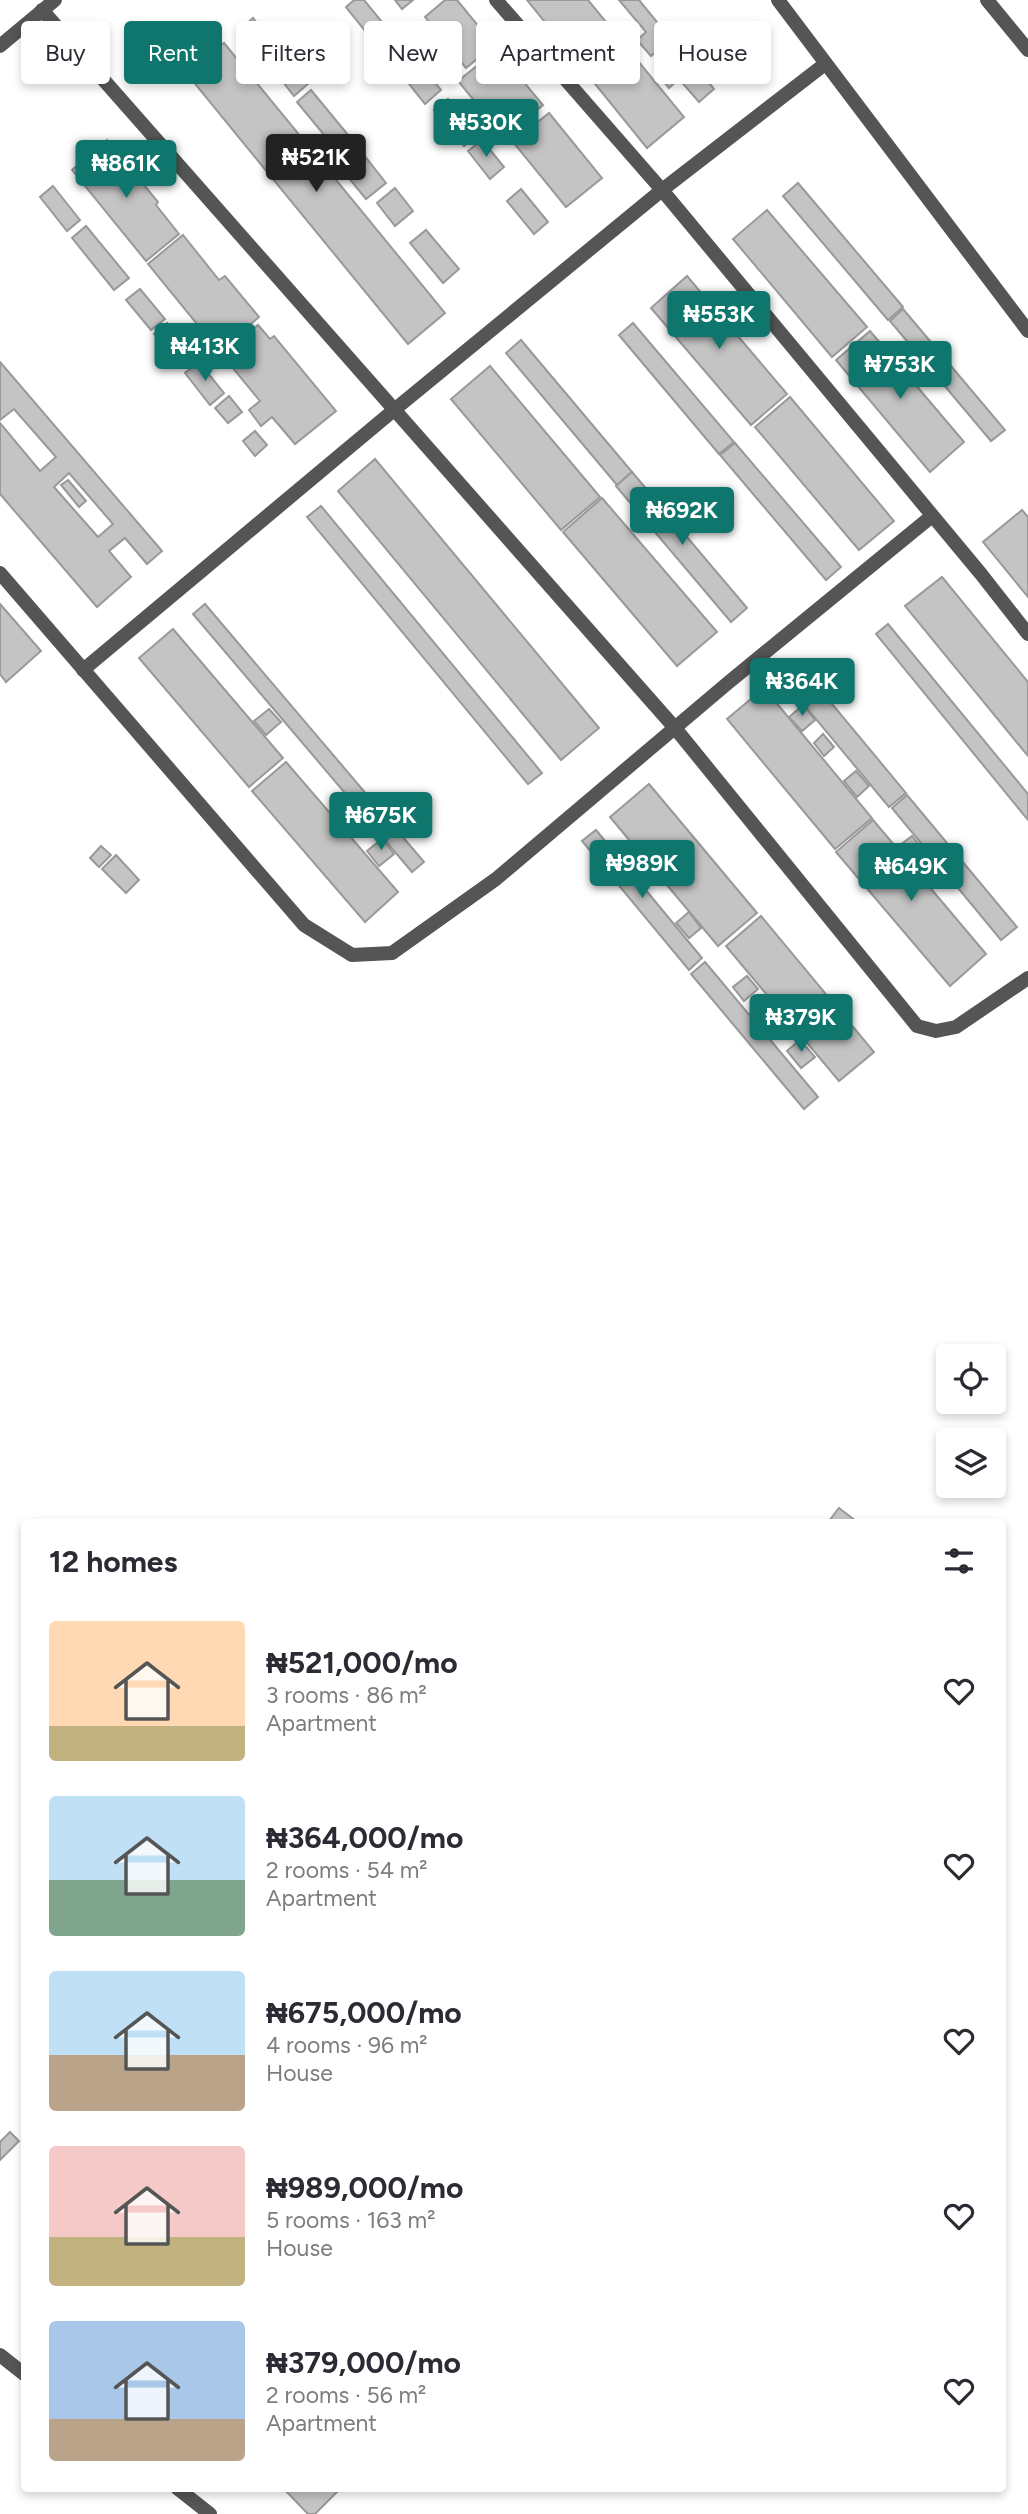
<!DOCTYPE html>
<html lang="en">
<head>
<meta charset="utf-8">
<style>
	:root { --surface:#fff; --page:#f7f7f7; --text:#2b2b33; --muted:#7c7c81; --accent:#0f766e }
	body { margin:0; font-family:Figtree,sans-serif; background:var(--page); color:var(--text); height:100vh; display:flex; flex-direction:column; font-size:26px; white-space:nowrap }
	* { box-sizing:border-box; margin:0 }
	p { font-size:23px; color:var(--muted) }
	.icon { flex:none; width:38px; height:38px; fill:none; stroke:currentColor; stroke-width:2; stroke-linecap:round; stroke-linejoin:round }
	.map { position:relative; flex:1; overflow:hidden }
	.panel { position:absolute; left:21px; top:1519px; width:985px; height:973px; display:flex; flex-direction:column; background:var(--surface); border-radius:7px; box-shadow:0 4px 10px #0003 }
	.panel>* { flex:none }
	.hud { position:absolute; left:21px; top:21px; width:987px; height:63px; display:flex; gap:14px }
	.buttons { position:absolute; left:936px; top:1344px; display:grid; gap:14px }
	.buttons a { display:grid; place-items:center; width:70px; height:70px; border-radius:7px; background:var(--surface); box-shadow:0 4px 10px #0003; font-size:35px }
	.price { position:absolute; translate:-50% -60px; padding:0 16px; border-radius:7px; background:var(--accent); color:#fff; font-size:23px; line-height:46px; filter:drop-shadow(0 2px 4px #0008) }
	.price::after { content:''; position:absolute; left:50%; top:42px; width:21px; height:16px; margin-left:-10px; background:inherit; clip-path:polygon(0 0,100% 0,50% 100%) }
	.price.current { background:#222; color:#fff }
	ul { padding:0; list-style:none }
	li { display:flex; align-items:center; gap:21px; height:175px; padding:0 28px }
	li span { display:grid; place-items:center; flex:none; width:196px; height:140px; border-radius:7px; color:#555 }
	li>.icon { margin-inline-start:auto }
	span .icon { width:84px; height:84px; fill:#fffc; stroke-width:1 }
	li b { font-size:30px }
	h2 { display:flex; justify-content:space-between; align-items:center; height:84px; padding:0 28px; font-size:30px }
	.tag { padding:0 24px; border-radius:7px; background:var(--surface); box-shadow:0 4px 10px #0003; font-size:24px; line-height:63px }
	.tag.current { background:var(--accent); color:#fff }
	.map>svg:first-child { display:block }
	.building { fill:#c4c4c4; stroke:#999; stroke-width:2; fill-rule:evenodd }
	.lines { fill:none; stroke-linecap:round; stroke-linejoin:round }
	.minor { stroke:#555; stroke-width:14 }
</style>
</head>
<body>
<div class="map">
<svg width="1028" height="2514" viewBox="0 0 1028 2514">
	<rect width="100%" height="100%" fill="#fff"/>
	<g class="building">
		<polygon points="354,0 364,0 405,50 390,62 346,7"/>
		<polygon points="395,0 413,0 402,9"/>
		<polygon points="445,0 457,0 494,45 466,68 425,17"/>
		<polygon points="527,0 588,0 684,117 647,148"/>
		<polygon points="619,0 639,0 671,39 651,56 637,40 646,32"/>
		<polygon points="253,18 285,57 273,67 241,29"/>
		<polygon points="224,43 445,313 408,344 187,74"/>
		<polygon points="678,45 714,89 699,102 679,79 669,88 657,73 667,64 662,57"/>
		<polygon points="497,50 543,105 504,137 458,81"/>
		<polygon points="414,57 441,90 425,104 398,70"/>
		<polygon points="289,61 308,84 294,96 275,72"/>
		<polygon points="311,90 353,141 339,153 297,102"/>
		<polygon points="448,99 478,135 464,146 434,110"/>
		<polygon points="549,113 602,178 566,207 513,142"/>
		<polygon points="107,140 158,202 156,205 179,234 146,261 72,170"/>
		<polygon points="482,140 504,167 490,179 468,151"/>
		<polygon points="364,155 386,183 366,199 343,171"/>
		<polygon points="798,183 903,307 888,320 783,196"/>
		<polygon points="53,186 80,220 67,231 40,197"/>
		<polygon points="395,188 413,211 395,226 377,203"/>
		<polygon points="521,189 548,222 534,234 507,201"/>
		<polygon points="767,210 867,327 832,357 733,239"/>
		<polygon points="86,226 129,278 114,290 72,238"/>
		<polygon points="426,230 459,269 443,283 410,243"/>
		<polygon points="183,235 219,280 225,276 259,317 219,351 148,264"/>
		<polygon points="687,276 787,394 751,425 651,308"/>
		<polygon points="140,289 165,319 151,330 126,300"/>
		<polygon points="903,309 1005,430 991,441 890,321"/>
		<polygon points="167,323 188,349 175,360 154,334"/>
		<polygon points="633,323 734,442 719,454 619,335"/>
		<polygon points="258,325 270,339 274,336 336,411 295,444 272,417 261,426 249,410 260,401 222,355"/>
		<polygon points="870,331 964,442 930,472 836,360"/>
		<polygon points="521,340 632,472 617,485 506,353"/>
		<path d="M 0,362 L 162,551 L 147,564 L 125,538 L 109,551 L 131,577 L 97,607 L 0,494 L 0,423 L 40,471 L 56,457 L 14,409 L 0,420 ZM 69,473 L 113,524 L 98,537 L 54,487 Z"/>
		<polygon points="199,362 224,393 210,405 185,373"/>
		<polygon points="490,366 600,497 561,530 451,399"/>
		<polygon points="229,396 242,412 228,423 215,408"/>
		<polygon points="790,397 894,521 859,550 755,427"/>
		<polygon points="255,431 267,445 255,456 243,441"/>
		<polygon points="735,443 841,567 826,580 720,455"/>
		<polygon points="375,459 599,728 561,760 338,491"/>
		<polygon points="632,472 747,608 731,622 616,486"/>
		<polygon points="68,480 86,501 79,507 61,485"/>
		<polygon points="602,498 717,632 677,666 563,532"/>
		<polygon points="321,506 542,773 528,784 307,517"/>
		<polygon points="1022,510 1028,517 1028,597 983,542"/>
		<polygon points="942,577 1028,682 1028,756 905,606"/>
		<polygon points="0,604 41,651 6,682 0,674"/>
		<polygon points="205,604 424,862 412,872 193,614"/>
		<polygon points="888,624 1028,794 1028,820 876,634"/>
		<polygon points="173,629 283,758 249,787 139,658"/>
		<polygon points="798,663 906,793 889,807 781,677"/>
		<polygon points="764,688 872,818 835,849 727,719"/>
		<polygon points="803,705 815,720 802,731 789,717"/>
		<polygon points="269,709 281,722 266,735 254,721"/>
		<polygon points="823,734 834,747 824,756 814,743"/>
		<polygon points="286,762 398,892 365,922 252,791"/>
		<polygon points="856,771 869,786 857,797 844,781"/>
		<polygon points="649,784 757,913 718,946 610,817"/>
		<polygon points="907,795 1017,927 1001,940 892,808"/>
		<polygon points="873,820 986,954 950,986 836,852"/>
		<polygon points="596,830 702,958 689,970 582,841"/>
		<polygon points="912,836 924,851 911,861 899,846"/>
		<polygon points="382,839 394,854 379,866 367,851"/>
		<polygon points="101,846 111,855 99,867 90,858"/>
		<polygon points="116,855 139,880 126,893 102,869"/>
		<polygon points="689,912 701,928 689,938 676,923"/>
		<polygon points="761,916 874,1052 839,1081 726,946"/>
		<polygon points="705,962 818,1097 804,1109 691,974"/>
		<polygon points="747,976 758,989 744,1001 733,987"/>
		<polygon points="800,1040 815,1057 801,1068 787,1051"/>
		<polygon points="839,1508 856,1521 855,1522 829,1521"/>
		<polygon points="10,2132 19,2141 0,2160 0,2142"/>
		<polygon points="283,2488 341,2488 315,2514 308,2514"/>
	</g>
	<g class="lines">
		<g class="minor">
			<polyline points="496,0 662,190 981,574 1028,634"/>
			<polyline points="778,0 1028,331"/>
			<polyline points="987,0 1028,50"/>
			<polyline points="42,10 675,728 917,1026 936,1031 956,1027 1028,978"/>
			<polyline points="0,46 55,0"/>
			<polyline points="0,573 304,925 352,955 392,953 496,879 729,682 932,516"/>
			<polyline points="83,670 394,410 662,190 825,64"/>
			<polyline points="0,2355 24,2374"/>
			<polyline points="177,2488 210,2514"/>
		</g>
	</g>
</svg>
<div class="buttons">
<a><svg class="icon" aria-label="locate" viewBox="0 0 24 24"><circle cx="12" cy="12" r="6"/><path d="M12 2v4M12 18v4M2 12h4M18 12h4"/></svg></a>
<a><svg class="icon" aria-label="layers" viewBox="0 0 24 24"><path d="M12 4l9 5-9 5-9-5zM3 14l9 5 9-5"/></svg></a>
</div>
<b class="price" style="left:486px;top:159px">₦530K</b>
<b class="price current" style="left:316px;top:194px">₦521K</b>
<b class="price" style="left:126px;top:200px">₦861K</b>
<b class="price" style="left:719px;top:351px">₦553K</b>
<b class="price" style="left:205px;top:383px">₦413K</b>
<b class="price" style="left:900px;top:401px">₦753K</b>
<b class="price" style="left:682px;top:547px">₦692K</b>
<b class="price" style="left:802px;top:718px">₦364K</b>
<b class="price" style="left:381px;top:852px">₦675K</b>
<b class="price" style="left:642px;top:900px">₦989K</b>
<b class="price" style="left:911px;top:903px">₦649K</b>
<b class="price" style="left:801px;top:1054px">₦379K</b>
<div class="hud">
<a class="tag">Buy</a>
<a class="tag current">Rent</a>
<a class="tag">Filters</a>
<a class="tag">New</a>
<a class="tag">Apartment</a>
<a class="tag">House</a>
</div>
<section class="panel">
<h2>12 homes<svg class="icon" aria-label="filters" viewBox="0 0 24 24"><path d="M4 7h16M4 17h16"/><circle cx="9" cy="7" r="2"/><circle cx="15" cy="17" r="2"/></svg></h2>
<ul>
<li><span style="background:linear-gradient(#ffd9b3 75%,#c2b280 0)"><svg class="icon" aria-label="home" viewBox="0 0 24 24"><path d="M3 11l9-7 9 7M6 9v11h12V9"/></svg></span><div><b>₦521,000/mo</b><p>3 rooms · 86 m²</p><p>Apartment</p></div><svg class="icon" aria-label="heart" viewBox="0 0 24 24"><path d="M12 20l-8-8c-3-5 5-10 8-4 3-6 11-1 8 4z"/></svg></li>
<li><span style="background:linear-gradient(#bfe0f5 60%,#7fa58c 0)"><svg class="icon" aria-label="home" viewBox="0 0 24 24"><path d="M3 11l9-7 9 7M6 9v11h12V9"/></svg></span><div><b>₦364,000/mo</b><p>2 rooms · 54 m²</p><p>Apartment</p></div><svg class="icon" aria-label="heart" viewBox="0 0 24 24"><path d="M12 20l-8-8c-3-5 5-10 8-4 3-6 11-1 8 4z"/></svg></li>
<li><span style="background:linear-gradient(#bfe0f5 60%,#b9a48a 0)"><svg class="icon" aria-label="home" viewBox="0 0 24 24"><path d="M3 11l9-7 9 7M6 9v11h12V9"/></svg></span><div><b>₦675,000/mo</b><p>4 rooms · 96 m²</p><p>House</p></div><svg class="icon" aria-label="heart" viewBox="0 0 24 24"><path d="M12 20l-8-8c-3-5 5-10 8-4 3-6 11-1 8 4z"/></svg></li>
<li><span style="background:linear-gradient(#f6c9c9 65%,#c2b280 0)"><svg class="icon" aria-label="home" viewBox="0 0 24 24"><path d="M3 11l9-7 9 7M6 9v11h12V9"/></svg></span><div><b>₦989,000/mo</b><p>5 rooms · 163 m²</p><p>House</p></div><svg class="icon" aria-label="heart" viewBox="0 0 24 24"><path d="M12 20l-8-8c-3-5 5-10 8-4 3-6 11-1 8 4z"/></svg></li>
<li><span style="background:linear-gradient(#a9c7e8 70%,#b9a48a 0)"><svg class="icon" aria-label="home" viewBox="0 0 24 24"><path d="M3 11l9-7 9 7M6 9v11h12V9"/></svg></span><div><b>₦379,000/mo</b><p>2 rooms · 56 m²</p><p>Apartment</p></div><svg class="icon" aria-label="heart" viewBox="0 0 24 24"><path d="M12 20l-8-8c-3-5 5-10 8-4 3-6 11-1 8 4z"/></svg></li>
</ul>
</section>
</div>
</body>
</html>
